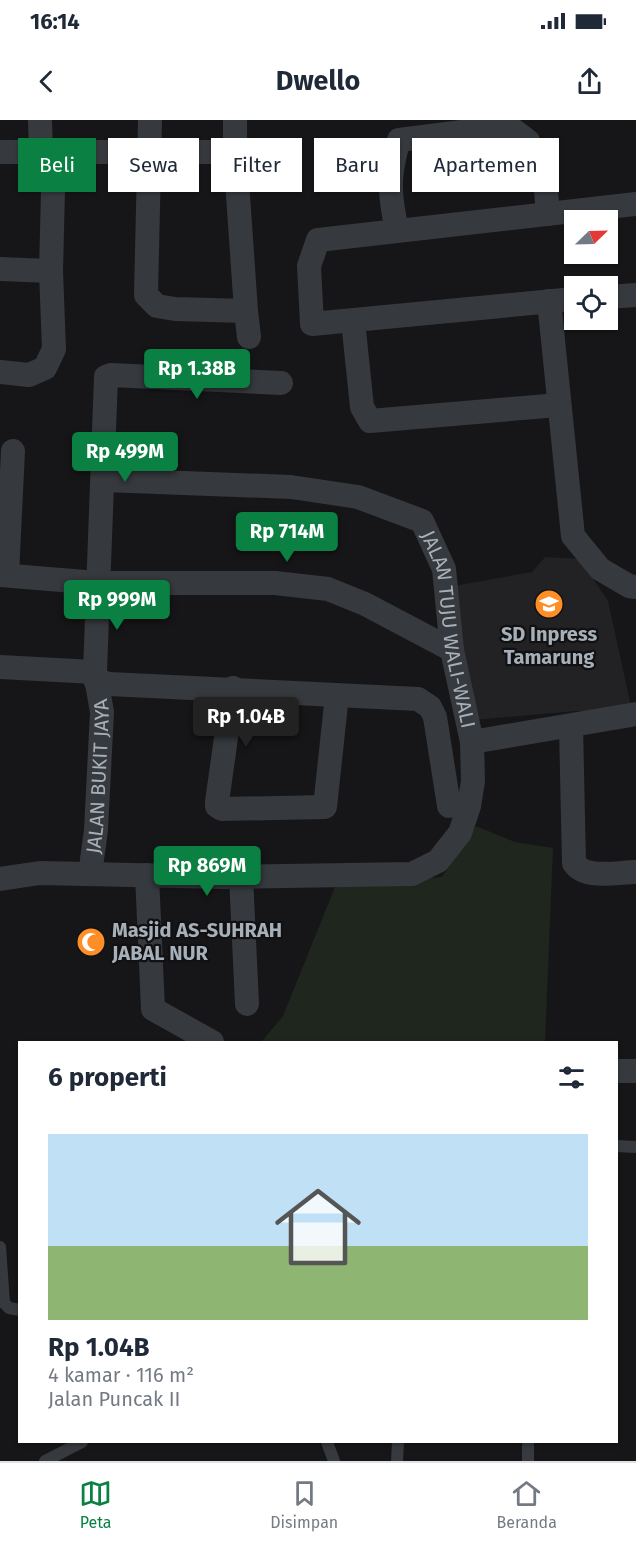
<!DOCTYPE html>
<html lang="id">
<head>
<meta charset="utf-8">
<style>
	:root { --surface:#fff; --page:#f2f2f3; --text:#1f2937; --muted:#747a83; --line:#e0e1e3; --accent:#0b8043 }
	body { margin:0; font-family:"Fira Sans",sans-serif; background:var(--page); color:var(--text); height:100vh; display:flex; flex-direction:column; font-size:22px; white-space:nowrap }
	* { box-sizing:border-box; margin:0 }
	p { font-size:20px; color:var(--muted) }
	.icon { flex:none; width:33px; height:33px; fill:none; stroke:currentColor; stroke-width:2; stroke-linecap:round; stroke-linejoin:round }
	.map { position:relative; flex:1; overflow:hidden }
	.drawer { position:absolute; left:18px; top:921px; width:600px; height:402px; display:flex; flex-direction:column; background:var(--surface); border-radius:0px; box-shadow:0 2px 4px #0004 }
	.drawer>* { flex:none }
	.top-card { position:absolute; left:18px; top:18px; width:600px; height:54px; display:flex; gap:12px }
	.needle { width:39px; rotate:67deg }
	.controls { position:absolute; left:564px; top:90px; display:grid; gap:12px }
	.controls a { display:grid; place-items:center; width:54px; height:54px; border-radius:0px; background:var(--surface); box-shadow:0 2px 4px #0004; font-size:30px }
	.price { position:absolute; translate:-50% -51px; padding:0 14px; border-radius:6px; background:var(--accent); color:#fff; font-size:20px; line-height:39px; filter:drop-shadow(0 2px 3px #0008) }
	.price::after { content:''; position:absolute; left:50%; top:36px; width:18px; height:14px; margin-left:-9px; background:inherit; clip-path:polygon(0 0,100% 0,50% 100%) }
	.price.active { background:#222; color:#fff }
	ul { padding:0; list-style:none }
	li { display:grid; align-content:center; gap:12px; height:318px; padding:0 30px }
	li+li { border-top:2px solid var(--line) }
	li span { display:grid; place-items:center; height:186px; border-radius:0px; color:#555 }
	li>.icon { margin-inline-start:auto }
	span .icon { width:108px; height:108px; fill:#fffc; stroke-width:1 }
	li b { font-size:26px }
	h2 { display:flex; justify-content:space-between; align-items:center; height:72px; padding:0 30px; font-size:26px }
	.pill { padding:0 21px; border-radius:0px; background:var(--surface); box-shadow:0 2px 4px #0004; font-size:21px; line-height:54px }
	.pill.active { background:var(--accent); color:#fff }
	.status { display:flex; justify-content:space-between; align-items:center; height:42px; padding:0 30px; background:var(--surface); direction:ltr }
	.status svg { height:16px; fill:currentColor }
	header { display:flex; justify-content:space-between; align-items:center; height:78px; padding:0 30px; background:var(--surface); font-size:27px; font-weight:700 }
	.tabs { display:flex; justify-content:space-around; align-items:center; height:84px; border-top:2px solid var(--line); background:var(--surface); font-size:16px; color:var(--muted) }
	.tabs a { display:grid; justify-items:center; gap:3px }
	.tabs .active { color:var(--accent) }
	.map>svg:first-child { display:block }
	.built { fill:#222225 }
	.green { fill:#1e261d }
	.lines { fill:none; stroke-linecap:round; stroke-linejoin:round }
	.service { stroke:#36393d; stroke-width:12 }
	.minor { stroke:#36393d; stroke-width:24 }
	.labels { text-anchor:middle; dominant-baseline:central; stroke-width:4.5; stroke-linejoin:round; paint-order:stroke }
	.street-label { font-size:20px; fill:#a7b0b9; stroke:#111113 }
	.poi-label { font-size:20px; font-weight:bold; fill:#a7b0b9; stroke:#111113 }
</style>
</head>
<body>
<div class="status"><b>16:14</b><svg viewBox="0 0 49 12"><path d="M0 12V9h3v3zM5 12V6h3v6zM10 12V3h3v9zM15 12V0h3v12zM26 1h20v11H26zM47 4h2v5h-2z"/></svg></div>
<header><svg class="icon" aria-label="back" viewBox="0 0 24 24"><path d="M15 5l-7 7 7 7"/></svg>Dwello<svg class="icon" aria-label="share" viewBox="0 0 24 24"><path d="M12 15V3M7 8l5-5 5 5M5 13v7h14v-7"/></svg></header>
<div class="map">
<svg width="636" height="1341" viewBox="0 0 636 1341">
	<rect width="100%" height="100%" fill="#161618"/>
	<polygon class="built" points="545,437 580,439 608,481 632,591 576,591 473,600 454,466 532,452"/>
	<polygon class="green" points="476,706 515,722 553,728 545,922 261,922 283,896 335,767 442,757"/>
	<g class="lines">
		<g class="service">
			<polyline points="616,1026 636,1027"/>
			<polyline points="0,1127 4,1183 9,1188 20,1190"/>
			<polyline points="327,1322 334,1341"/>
			<polyline points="45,1341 82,1322"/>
			<polyline points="397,1341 398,1322"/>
			<polyline points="528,1341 528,1322"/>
		</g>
		<g class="minor">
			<polyline points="40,0 41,31"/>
			<polyline points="150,0 146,175 157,186 175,189 246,191 235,32"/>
			<polyline points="0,32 235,32 235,0"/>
			<path d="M 397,110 C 389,74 388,55 399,20 L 508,6 L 528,21 L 545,59 L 548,94"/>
			<polyline points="0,149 51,151"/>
			<polyline points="608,177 636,175"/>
			<polyline points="574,179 312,204 309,146 318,120 636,84"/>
			<polyline points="549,181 573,416 600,449 629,466 636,467"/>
			<polyline points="246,191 249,217"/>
			<polyline points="353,201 362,287 370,301 558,285"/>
			<polyline points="0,252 29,255 45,248 54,229 51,151 54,31"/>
			<path id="s1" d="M 104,360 L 291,367 L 358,377 L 422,401 L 444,449 L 452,530 L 472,622"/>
			<polyline points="0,455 97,463 275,463 328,469 365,484 452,530"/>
			<polyline points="7,455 13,331"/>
			<polyline points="0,547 95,552"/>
			<polyline points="95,560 109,564 418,579 430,587 435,597 449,686"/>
			<polyline points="233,568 217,682 217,686 222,689 325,687 337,575"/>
			<path d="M 571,606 L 574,743 C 585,760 618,752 636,752"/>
			<path id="s2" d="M 90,754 L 96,710 L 102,592 L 95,552 L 106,257 L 111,255 L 281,263"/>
			<polyline points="147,755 153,889 212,922"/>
			<polyline points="241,756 247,884"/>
			<polyline points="0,759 40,753 223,757 412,754 438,741 460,713 469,686 473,661 472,622 636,594"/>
			<polyline points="616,951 636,951"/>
		</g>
	</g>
	<defs>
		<g id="school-disc" transform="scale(1.5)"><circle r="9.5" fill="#ff8e27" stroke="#111113"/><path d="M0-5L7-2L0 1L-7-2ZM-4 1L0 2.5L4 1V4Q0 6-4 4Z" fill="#fff"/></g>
		<g id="mosque-disc" transform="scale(1.5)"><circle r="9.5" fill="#ff8e27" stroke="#111113"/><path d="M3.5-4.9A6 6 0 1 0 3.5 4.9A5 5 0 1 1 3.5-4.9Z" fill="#fff"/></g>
	</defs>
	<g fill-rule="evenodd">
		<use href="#school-disc" x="549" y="484"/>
		<use href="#mosque-disc" x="91" y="822"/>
	</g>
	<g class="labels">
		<g class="street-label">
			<text stroke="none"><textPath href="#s1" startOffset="436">JALAN TUJU WALI-WALI</textPath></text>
			<text stroke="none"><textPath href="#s2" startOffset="98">JALAN BUKIT JAYA</textPath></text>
		</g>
		<g class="poi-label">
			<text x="549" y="514">SD Inpress<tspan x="549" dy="23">Tamarung</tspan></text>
			<text x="112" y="810" text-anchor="start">Masjid AS-SUHRAH<tspan x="112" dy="23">JABAL NUR</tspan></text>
		</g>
	</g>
</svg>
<div class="controls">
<a><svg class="needle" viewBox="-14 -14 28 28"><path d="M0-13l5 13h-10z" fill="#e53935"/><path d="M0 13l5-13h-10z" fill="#747a83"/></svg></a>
<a><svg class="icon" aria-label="locate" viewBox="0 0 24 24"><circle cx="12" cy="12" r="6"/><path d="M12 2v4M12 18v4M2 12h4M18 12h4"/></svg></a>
</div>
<b class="price" style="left:197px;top:280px">Rp 1.38B</b>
<b class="price" style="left:125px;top:363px">Rp 499M</b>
<b class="price" style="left:287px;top:443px">Rp 714M</b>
<b class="price" style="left:117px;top:511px">Rp 999M</b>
<b class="price active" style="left:246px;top:628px">Rp 1.04B</b>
<b class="price" style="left:207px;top:777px">Rp 869M</b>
<div class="top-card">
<a class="pill active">Beli</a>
<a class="pill">Sewa</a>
<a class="pill">Filter</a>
<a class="pill">Baru</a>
<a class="pill">Apartemen</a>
</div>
<section class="drawer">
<h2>6 properti<svg class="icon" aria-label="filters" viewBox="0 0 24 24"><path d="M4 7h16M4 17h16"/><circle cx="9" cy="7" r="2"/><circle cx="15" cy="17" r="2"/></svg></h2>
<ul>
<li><span style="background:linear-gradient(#bfe0f5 60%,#8fb573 0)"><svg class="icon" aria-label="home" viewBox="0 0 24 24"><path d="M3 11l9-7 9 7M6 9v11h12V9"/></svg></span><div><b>Rp 1.04B</b><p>4 kamar · 116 m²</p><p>Jalan Puncak II</p></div></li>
</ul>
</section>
</div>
<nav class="tabs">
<a class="active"><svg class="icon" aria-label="map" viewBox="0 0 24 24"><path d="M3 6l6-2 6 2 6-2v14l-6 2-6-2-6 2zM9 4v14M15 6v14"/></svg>Peta</a>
<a><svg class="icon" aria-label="saved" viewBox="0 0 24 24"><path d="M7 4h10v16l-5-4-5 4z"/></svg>Disimpan</a>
<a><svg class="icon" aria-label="home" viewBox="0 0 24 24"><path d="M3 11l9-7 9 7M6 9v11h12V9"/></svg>Beranda</a>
</nav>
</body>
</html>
